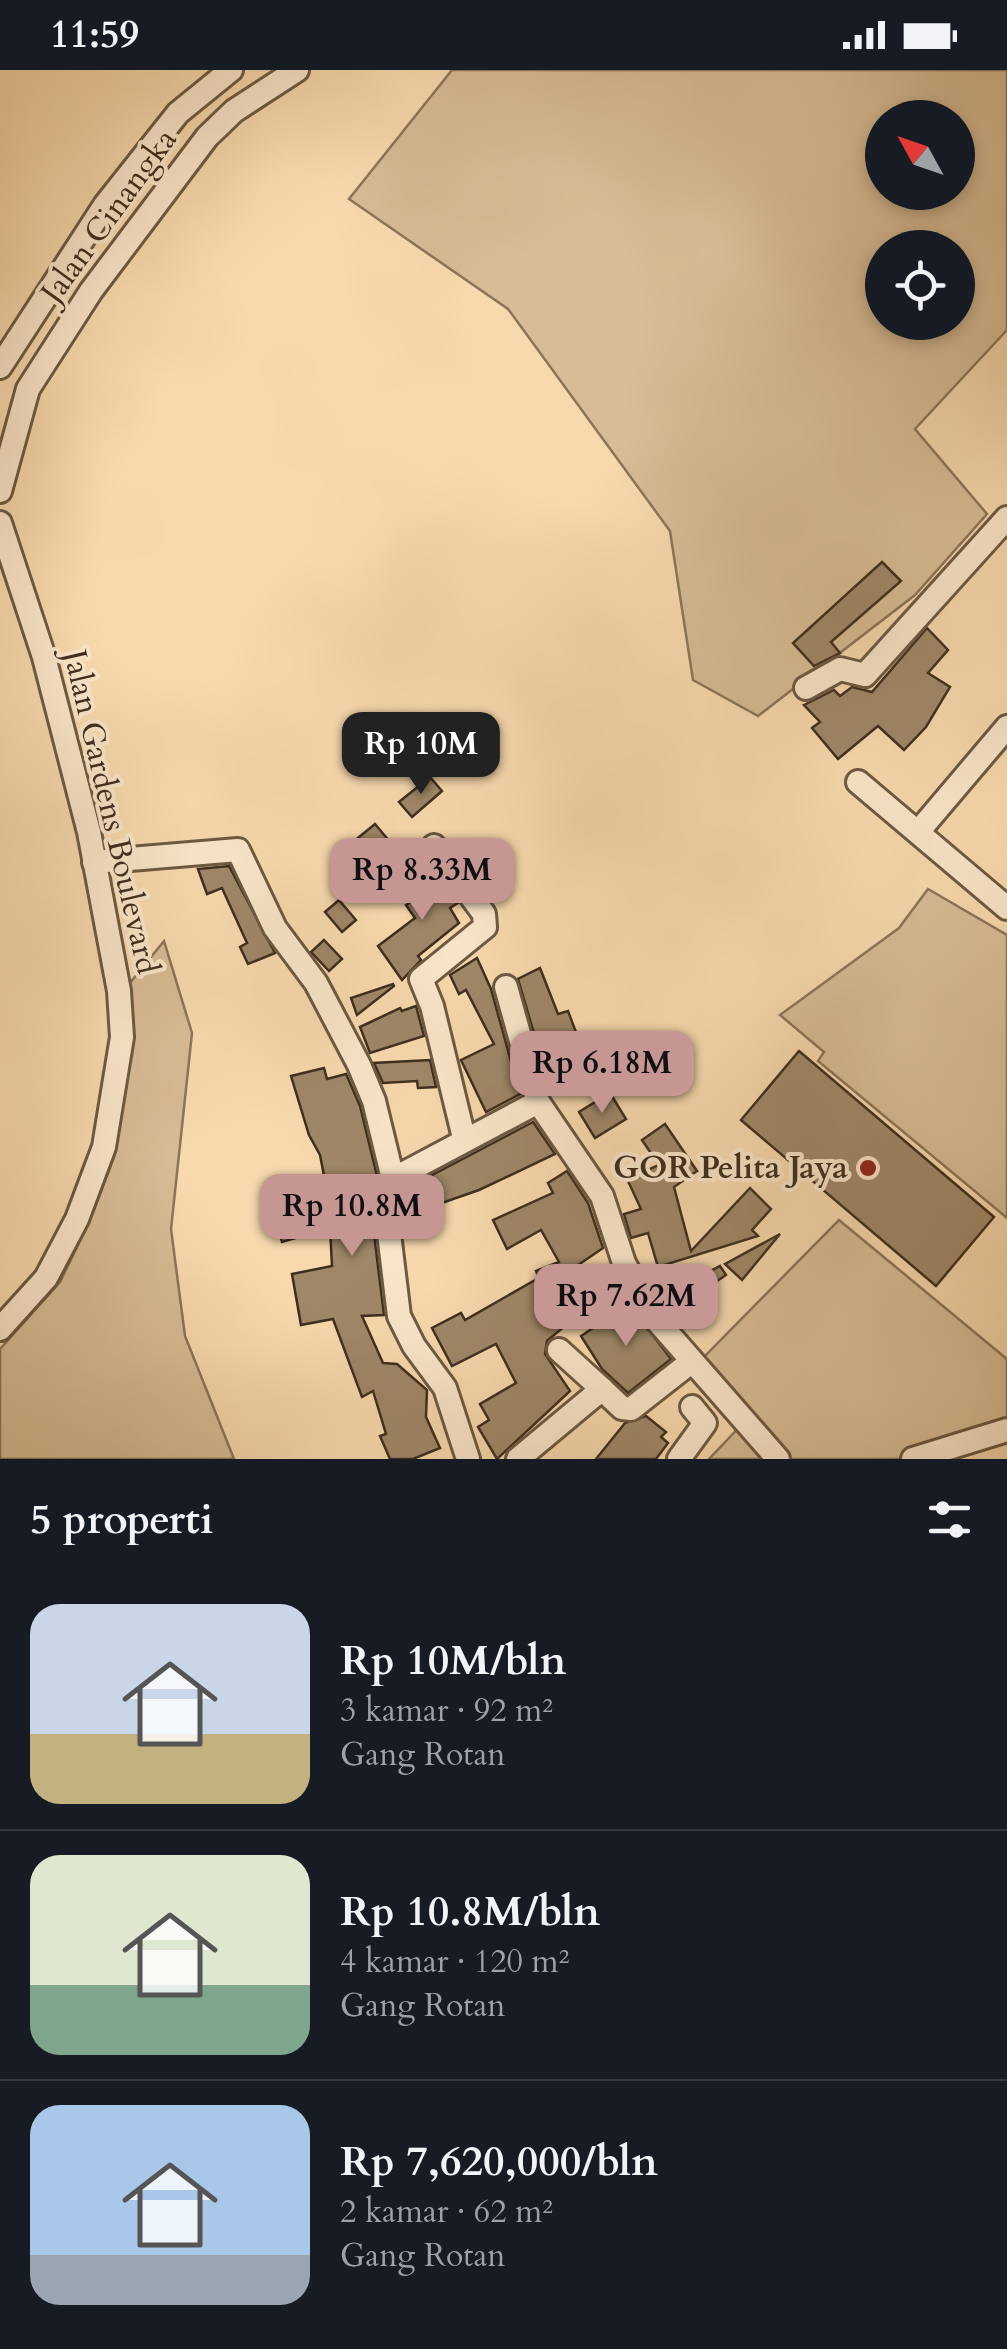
<!DOCTYPE html>
<html lang="id">
<head>
<meta charset="utf-8">
<style>
	:root { --surface:#171b24; --page:#242831; --text:#f1f3f6; --muted:#9ea1a6; --line:#363941; --accent:#c59692 }
	body { margin:0; font-family:Cardo,serif; background:var(--page); color:var(--text); height:100vh; display:flex; flex-direction:column; font-size:38px; white-space:nowrap }
	* { box-sizing:border-box; margin:0 }
	p { font-size:32px; color:var(--muted) }
	.icon { flex:none; width:55px; height:55px; fill:none; stroke:currentColor; stroke-width:2; stroke-linecap:round; stroke-linejoin:round }
	.map { position:relative; height:1389px; overflow:hidden }
	.details { display:flex; flex-direction:column; background:var(--surface); flex:1 }
	.details>* { flex:none }
	.needle { width:65px; rotate:310deg }
	.controls { position:absolute; left:865px; top:30px; display:grid; gap:20px }
	.controls a { display:grid; place-items:center; width:110px; height:110px; border-radius:50%; background:var(--surface); box-shadow:0 5px 15px #0003; font-size:50px }
	.price { position:absolute; translate:-50% -85px; padding:0 22px; border-radius:20px; background:var(--accent); color:#111; font-size:32px; line-height:65px; filter:drop-shadow(0 2px 5px #0008) }
	.price::after { content:''; position:absolute; left:50%; top:60px; width:30px; height:22px; margin-left:-15px; background:inherit; clip-path:polygon(0 0,100% 0,50% 100%) }
	.price.selected { background:#222; color:#fff }
	ul { padding:0; list-style:none }
	li { display:flex; align-items:center; gap:30px; height:250px; padding:0 30px }
	li+li { border-top:2px solid var(--line) }
	li span { display:grid; place-items:center; flex:none; width:280px; height:200px; border-radius:30px; color:#555 }
	li>.icon { margin-inline-start:auto }
	span .icon { width:120px; height:120px; fill:#fffc; stroke-width:1 }
	li b { font-size:42px }
	h2 { display:flex; justify-content:space-between; align-items:center; height:120px; padding:0 30px; font-size:42px }
	.status { display:flex; justify-content:space-between; align-items:center; height:70px; padding:0 50px; background:var(--surface); direction:ltr }
	.status svg { height:28px; fill:currentColor }
	.map>svg:first-child { display:block }
	.green { fill:#d8bc95; stroke:#8b7559; stroke-width:2.5; fill-rule:evenodd }
	.building { fill:#9f8768; stroke:#3e2e1d; stroke-width:2.5 }
	.lines { fill:none; stroke-linecap:round; stroke-linejoin:round }
	.minor-casing { stroke:#6c5941; stroke-width:28 }
	.minor { stroke:#fae6ca; stroke-width:22 }
	.poi-dot { fill:#8f2418; stroke:#fae6ca; stroke-width:4 }
	.labels { text-anchor:middle; dominant-baseline:central; stroke-width:8; stroke-linejoin:round; paint-order:stroke }
	.street-label { font-size:32px; fill:#3e2e1d; stroke:#fae6ca }
	.poi-label { font-size:32px; font-weight:bold; fill:#3e2e1d; stroke:#fae6ca; text-anchor:end }
</style>
</head>
<body>
<div class="status"><b>11:59</b><svg viewBox="0 0 49 12"><path d="M0 12V9h3v3zM5 12V6h3v6zM10 12V3h3v9zM15 12V0h3v12zM26 1h20v11H26zM47 4h2v5h-2z"/></svg></div>
<div class="map">
<svg width="1007" height="1389" viewBox="0 0 1007 1389">
	<rect width="100%" height="100%" fill="#f8d9ae"/>
	<filter id="stains"><feTurbulence type="fractalNoise" baseFrequency=".002" numOctaves="4"/><feColorMatrix values="0 0 0 0 .2 0 0 0 0 .09 0 0 0 0 .02 0 0 0 .5 -.17"/></filter>
	<radialGradient id="worn" r=".72"><stop offset=".6" stop-color="#630" stop-opacity="0"/><stop offset="1" stop-color="#630" stop-opacity=".3"/></radialGradient>
	<g class="green">
		<path d="M 452,0 L 1007,0 L 1007,260 L 915,359 L 987,444 L 915,525 L 758,646 L 693,610 L 670,461 L 508,239 L 349,129 ZM 882,48 L 958,48 L 958,122 L 882,122 ZM 882,178 L 958,178 L 958,252 L 882,252 Z"/>
		<polygon points="928,819 1007,865 1007,1148 818,991 824,982 780,945 899,858"/>
		<polygon points="164,871 192,963 171,1159 185,1266 234,1389 0,1389 0,1279 60,1212 90,1150 114,1087 125,919"/>
		<polygon points="839,1150 1007,1289 1007,1361 918,1389 709,1389 746,1350 699,1292"/>
	</g>
	<g class="building">
		<polygon points="882,492 901,511 831,572 840,583 814,596 793,573"/>
		<polygon points="927,558 948,580 928,603 950,617 926,657 904,680 878,656 838,689 812,658 820,652 804,635 834,620 840,626 852,617 872,622"/>
		<polygon points="430,707 442,721 412,747 399,732"/>
		<polygon points="375,754 391,773 369,792 353,772"/>
		<polygon points="424,788 458,833 450,838 459,853 418,886 421,890 402,910 378,876 415,848 406,835 429,820 411,798"/>
		<polygon points="229,796 275,883 248,894 240,877 247,873 222,818 207,824 198,799"/>
		<polygon points="339,830 356,850 342,862 325,842"/>
		<polygon points="324,870 342,889 329,901 311,882"/>
		<polygon points="477,888 491,919 520,1024 486,1042 461,990 494,974 466,920 459,924 450,905"/>
		<polygon points="540,898 558,944 568,941 577,965 593,977 543,994 518,909"/>
		<polygon points="393,914 394,916 357,945 351,928"/>
		<polygon points="416,936 424,966 370,983 360,957 400,938 402,941"/>
		<polygon points="799,981 994,1147 936,1216 741,1050"/>
		<polygon points="430,990 436,1017 418,1018 417,1011 383,1013 374,993"/>
		<polygon points="324,998 327,1009 346,1004 360,1036 377,1106 369,1124 384,1245 362,1246 383,1293 397,1294 427,1320 426,1347 440,1378 413,1389 390,1389 380,1366 386,1364 373,1321 362,1327 333,1249 301,1255 292,1204 332,1196 330,1158 282,1172 274,1142 328,1126 320,1085 309,1065 291,1006"/>
		<polygon points="610,1023 626,1049 595,1068 579,1042"/>
		<polygon points="533,1052 555,1084 479,1120 425,1139 417,1113"/>
		<polygon points="665,1054 697,1101 674,1117 691,1181 750,1118 771,1139 752,1160 758,1166 658,1197 648,1163 631,1168 624,1144 641,1139 627,1109 659,1095 642,1070"/>
		<polygon points="567,1101 588,1133 603,1178 543,1219 536,1201 559,1192 541,1160 507,1179 493,1150 553,1123 548,1113"/>
		<polygon points="780,1164 742,1210 725,1194"/>
		<polygon points="720,1196 726,1205 691,1229 695,1236 674,1247 660,1228"/>
		<polygon points="537,1209 556,1247 566,1255 547,1271 545,1284 570,1321 497,1389 478,1357 489,1350 480,1334 516,1313 496,1274 452,1296 432,1258 461,1243 465,1250"/>
		<polygon points="629,1234 671,1289 628,1323 602,1299 581,1266"/>
		<polygon points="646,1346 666,1362 661,1367 668,1373 656,1389 596,1389 625,1353"/>
	</g>
	<g class="lines">
		<g class="minor-casing">
			<g id="minor">
				<polyline points="0,297 105,135 178,43 231,0"/>
				<polyline points="0,421 28,319 91,221 207,67 234,41 297,0"/>
				<polyline points="0,453 44,587 89,762 119,921 122,967 104,1077 77,1149 46,1208 0,1259"/>
				<polyline points="806,618 840,599 865,605 1007,448"/>
				<polyline points="858,712 1007,838"/>
				<polyline points="918,762 1007,657"/>
				<polyline points="434,776 484,844 485,857 421,909 432,936 464,1068"/>
				<polyline points="94,792 238,780 275,858 316,913 359,995 374,1031 393,1109"/>
				<polyline points="506,917 538,1032 602,1126 624,1193 652,1245 778,1389"/>
				<polyline points="559,1280 602,1319"/>
				<polyline points="468,1389 445,1318 414,1276 399,1246 384,1122 393,1109 538,1032"/>
				<polyline points="518,1389 602,1319 622,1338 631,1339 691,1292"/>
				<polyline points="679,1389 705,1353 692,1337"/>
				<polyline points="913,1389 1007,1360"/>
			</g>
		</g>
		<use href="#minor" class="minor"/>
	</g>
	<circle class="poi-dot" cx="868" cy="1098" r="10"/>
	<g class="labels">
		<g class="street-label">
			<text transform="translate(109 146) rotate(-54)">Jalan Cinangka</text>
			<text transform="translate(111 742) rotate(77)">Jalan Gardens Boulevard</text>
		</g>
		<g class="poi-label">
			<text x="848" y="1098">GOR Pelita Jaya</text>
		</g>
	</g>
	<rect width="100%" height="100%" filter="url(#stains)"/>
	<rect width="100%" height="100%" fill="url(#worn)"/>
</svg>
<div class="controls">
<a><svg class="needle" viewBox="-14 -14 28 28"><path d="M0-13l5 13h-10z" fill="#e53935"/><path d="M0 13l5-13h-10z" fill="#9ea1a6"/></svg></a>
<a><svg class="icon" aria-label="locate" viewBox="0 0 24 24"><circle cx="12" cy="12" r="6"/><path d="M12 2v4M12 18v4M2 12h4M18 12h4"/></svg></a>
</div>
<b class="price selected" style="left:421px;top:727px">Rp 10M</b>
<b class="price" style="left:422px;top:853px">Rp 8.33M</b>
<b class="price" style="left:602px;top:1046px">Rp 6.18M</b>
<b class="price" style="left:352px;top:1189px">Rp 10.8M</b>
<b class="price" style="left:626px;top:1279px">Rp 7.62M</b>
</div>
<section class="details">
<h2>5 properti<svg class="icon" aria-label="filters" viewBox="0 0 24 24"><path d="M4 7h16M4 17h16"/><circle cx="9" cy="7" r="2"/><circle cx="15" cy="17" r="2"/></svg></h2>
<ul>
<li><span style="background:linear-gradient(#c9d6e8 65%,#c2b280 0)"><svg class="icon" aria-label="home" viewBox="0 0 24 24"><path d="M3 11l9-7 9 7M6 9v11h12V9"/></svg></span><div><b>Rp 10M/bln</b><p>3 kamar · 92 m²</p><p>Gang Rotan</p></div></li>
<li><span style="background:linear-gradient(#dfe7d0 65%,#7fa58c 0)"><svg class="icon" aria-label="home" viewBox="0 0 24 24"><path d="M3 11l9-7 9 7M6 9v11h12V9"/></svg></span><div><b>Rp 10.8M/bln</b><p>4 kamar · 120 m²</p><p>Gang Rotan</p></div></li>
<li><span style="background:linear-gradient(#a9c7e8 75%,#9aa5b1 0)"><svg class="icon" aria-label="home" viewBox="0 0 24 24"><path d="M3 11l9-7 9 7M6 9v11h12V9"/></svg></span><div><b>Rp 7,620,000/bln</b><p>2 kamar · 62 m²</p><p>Gang Rotan</p></div></li>
</ul>
</section>
</body>
</html>
